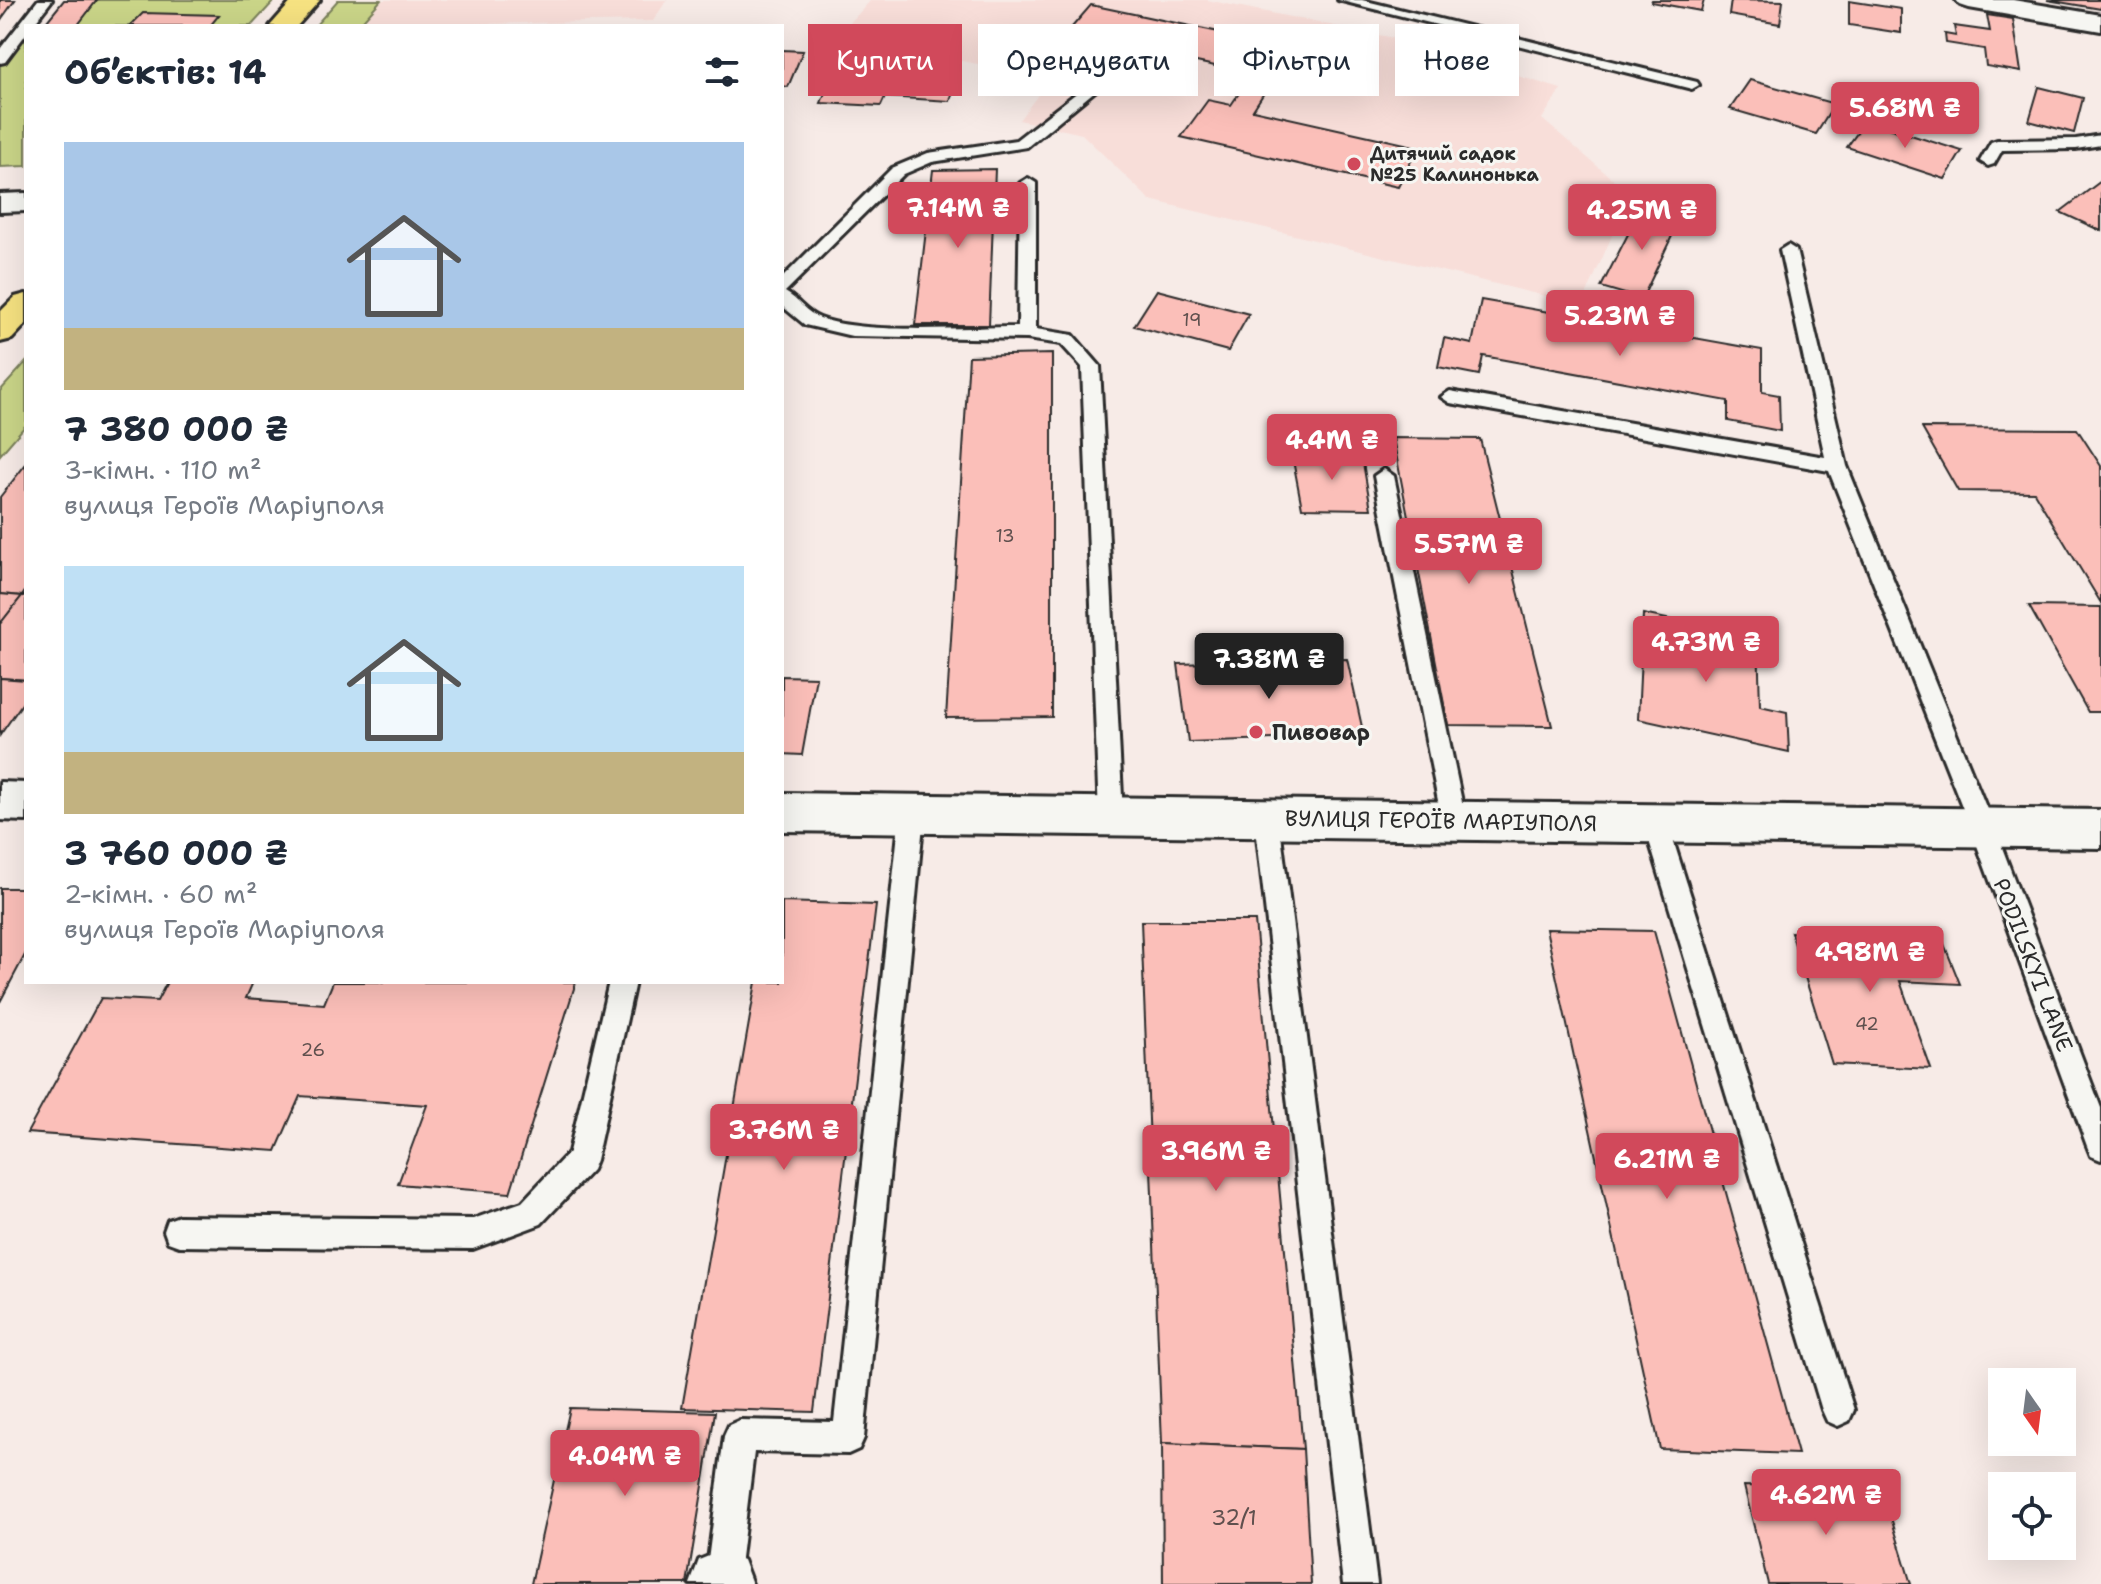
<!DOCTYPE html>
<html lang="uk">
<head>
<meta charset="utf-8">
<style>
	:root { --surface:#fff; --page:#f2f2f3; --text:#1f2937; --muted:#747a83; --accent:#d1495b }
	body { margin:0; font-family:"Shantell Sans",sans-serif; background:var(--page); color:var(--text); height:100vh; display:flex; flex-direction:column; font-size:30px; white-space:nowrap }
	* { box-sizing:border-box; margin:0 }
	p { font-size:26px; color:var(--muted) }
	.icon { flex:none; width:44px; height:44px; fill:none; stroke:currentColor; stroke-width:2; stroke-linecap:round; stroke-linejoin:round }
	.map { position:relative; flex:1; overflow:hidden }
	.panel { position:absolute; left:24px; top:24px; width:760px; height:960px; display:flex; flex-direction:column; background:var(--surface); border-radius:0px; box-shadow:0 8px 32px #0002 }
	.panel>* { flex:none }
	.guide { position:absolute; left:808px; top:24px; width:760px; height:72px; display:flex; gap:16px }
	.needle { width:52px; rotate:166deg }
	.buttons { position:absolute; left:1988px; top:1368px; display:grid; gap:16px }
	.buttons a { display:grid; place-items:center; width:88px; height:88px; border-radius:0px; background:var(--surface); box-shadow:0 8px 32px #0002; font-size:40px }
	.price { position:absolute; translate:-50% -68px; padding:0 18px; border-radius:8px; background:var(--accent); color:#fff; font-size:26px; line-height:52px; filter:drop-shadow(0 2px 4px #0008) }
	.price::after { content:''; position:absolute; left:50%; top:48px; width:24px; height:18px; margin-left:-12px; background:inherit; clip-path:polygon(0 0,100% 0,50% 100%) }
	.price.on { background:#222; color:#fff }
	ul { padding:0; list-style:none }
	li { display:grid; align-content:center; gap:16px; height:424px; padding:0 40px }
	li span { display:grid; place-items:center; height:248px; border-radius:0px; color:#555 }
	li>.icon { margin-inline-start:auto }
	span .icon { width:144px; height:144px; fill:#fffc; stroke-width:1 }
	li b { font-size:34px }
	h2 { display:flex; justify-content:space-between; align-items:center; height:96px; padding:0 40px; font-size:34px }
	.chip { padding:0 28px; border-radius:0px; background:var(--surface); box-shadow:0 8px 32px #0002; font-size:28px; line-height:72px }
	.chip.on { background:var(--accent); color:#fff }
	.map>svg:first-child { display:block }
	.built { fill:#f8ded9 }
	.green { fill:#cad588; stroke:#7a805a; stroke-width:2 }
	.building { fill:#fbbfb9; stroke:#2b2b2b; stroke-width:2 }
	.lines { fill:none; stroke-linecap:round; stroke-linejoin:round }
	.service-casing { stroke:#2b2b2b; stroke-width:6 }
	.minor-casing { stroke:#2b2b2b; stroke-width:6 }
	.primary-casing { stroke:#2b2b2b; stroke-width:6 }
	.service { fill:#f6f6f2; fill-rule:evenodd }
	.minor { fill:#f6f6f2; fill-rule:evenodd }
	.primary { fill:#f6e281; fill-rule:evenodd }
	.poi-dot { fill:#d1495b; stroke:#f6f6f2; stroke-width:3 }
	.labels { text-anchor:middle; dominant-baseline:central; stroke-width:6; stroke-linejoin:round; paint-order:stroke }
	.far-poi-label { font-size:18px; font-weight:bold; fill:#2b2b2b; stroke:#f6f6f2; text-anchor:start }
	.number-label { font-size:18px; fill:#5f504e }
	.poi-label { font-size:22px; font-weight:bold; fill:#2b2b2b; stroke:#f6f6f2; text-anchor:start }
	.street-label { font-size:22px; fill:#2b2b2b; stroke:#f6f6f2 }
	.near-number-label { font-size:22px; fill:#5f504e }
</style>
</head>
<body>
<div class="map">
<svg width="2101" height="1584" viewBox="0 0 2101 1584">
	<rect width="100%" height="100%" fill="#f7ebe7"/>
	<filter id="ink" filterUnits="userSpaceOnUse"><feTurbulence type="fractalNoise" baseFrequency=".0125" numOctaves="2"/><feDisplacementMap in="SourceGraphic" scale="16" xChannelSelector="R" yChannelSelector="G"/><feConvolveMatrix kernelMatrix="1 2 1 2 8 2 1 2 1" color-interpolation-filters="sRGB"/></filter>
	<g filter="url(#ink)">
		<g class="built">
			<polygon points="381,0 667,0 653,21 358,26"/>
			<polygon points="871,0 1207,0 1389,37 1561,89 1542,119 1630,194 1582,305 1150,200 1082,134 1019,120 1051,78 837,37"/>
		</g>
		<g class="green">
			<polygon points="97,0 275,0 251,26 77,26"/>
			<polygon points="338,0 381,0 358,26 315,26"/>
			<polygon points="13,41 26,41 26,166 0,167 0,59"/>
			<polygon points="26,362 26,425 0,455 0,391"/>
		</g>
		<g class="building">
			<polygon points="0,0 15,0 0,21"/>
			<polygon points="64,0 97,0 77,26 43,26"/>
			<polygon points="1652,0 1704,0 1701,11 1651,2"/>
			<polygon points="1731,0 1783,1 1780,24 1729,15"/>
			<polygon points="2047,0 2101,0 2101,9"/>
			<polygon points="1849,1 1901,9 1901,33 1849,25"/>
			<polygon points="1091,5 1342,58 1323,90 1273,79 1253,110 1418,147 1398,187 1181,137 1208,100 1231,105 1252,74 1066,34"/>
			<polygon points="143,13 219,15 210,26 130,26"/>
			<polygon points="1987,15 2013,19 2021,72 1986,66 1984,49 1946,43 1945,34 1956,36 1954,26 1990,31"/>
			<polygon points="782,50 803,51 788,87 782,86"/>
			<polygon points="837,63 868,65 864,76 956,81 950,101 885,97 881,106 821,103"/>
			<polygon points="1750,80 1835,104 1816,134 1730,109"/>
			<polygon points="2039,87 2083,98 2074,133 2029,121"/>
			<polygon points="1866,121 1962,151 1945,179 1847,147"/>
			<polygon points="995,169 989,325 915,325 933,170"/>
			<polygon points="2101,181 2101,231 2060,212"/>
			<polygon points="1643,205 1682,215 1642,299 1601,287"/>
			<polygon points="1157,290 1249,314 1228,351 1134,326"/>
			<polygon points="1481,300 1762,350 1762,392 1779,395 1780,431 1728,421 1728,401 1483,356 1479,375 1438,367 1444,338 1472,344"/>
			<polygon points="1052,354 1052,717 946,718 969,356"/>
			<polygon points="1922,428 2077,429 2101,466 2101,603 2034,492 1958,491"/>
			<polygon points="1393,438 1480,439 1552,726 1448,725"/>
			<polygon points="1292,455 1362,457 1371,509 1302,508"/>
			<polygon points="26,464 26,590 22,596 0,594 0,497"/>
			<polygon points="0,594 22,596 0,624"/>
			<polygon points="22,596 26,596 26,680 0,678 0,624"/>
			<polygon points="2029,606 2101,607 2101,712 2088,712"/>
			<polygon points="1643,614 1758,638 1760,706 1787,712 1789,752 1638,719"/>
			<polygon points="1347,659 1364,736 1188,742 1178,664"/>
			<polygon points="782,676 816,677 802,755 782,754"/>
			<polygon points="0,678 26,680 26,698 0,735"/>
			<polygon points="0,888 26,888 26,953 0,1002"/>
			<polygon points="782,902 876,905 814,1412 682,1408 756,982 782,982"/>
			<polygon points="1141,921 1255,921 1303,1449 1162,1443"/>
			<polygon points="1546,929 1654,931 1798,1454 1660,1449"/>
			<polygon points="1791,932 1942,939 1960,984 1900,981 1931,1069 1832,1064"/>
			<polygon points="167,982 253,982 246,998 324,1004 333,982 576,982 510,1193 398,1184 427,1105 300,1096 276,1151 27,1133 101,998 157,1001"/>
			<polygon points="570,1408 715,1412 687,1584 531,1584"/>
			<polygon points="1162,1443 1303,1449 1311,1584 1163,1584"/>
			<polygon points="1744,1486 1883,1491 1911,1584 1768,1584"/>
		</g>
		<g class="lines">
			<g class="service-casing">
				<g id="service">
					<polygon points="38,0 52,0 32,26 26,26 26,34 5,62 0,63 0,49"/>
					<polygon points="1338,0 1362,0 1697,82 1699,85 1692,89"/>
					<path d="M 1124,56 L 1129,57 L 1129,63 L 1027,147 L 932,162 L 904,174 L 785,292 C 798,299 806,313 820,318 C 864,335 967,327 1018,327 L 1020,183 L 1028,178 L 1036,183 L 1036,329 L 1073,335 L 1100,366 L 1123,816 L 1120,823 L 1111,826 L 1102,823 L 1099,816 L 1082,367 L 1061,344 L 1027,339 L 852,336 L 805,325 L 782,306 L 782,278 L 892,168 L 928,153 L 1016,140 Z"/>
					<polygon points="2101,135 2101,145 2076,149 2002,150 1994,164 1988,166 1980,161 1991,142 1997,140 2076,139"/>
					<polygon points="1788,245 1796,250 1847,466 1995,829 2101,1108 2101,1160 2091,1156 2087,1146 1971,829 1829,471 1450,403 1441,397 1450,391 1825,457 1780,250"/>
					<polygon points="1384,469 1394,476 1466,821 1463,828 1454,831 1445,828 1442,821 1374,476"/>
					<polygon points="912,804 921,807 924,814 864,1438 859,1449 848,1454 754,1452 738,1582 705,1584 724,1436 729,1425 740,1420 834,1422 900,814 903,807"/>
					<polygon points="1267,809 1276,812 1279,819 1377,1584 1343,1584 1255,819 1258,812"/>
					<polygon points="1656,814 1665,817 1668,824 1854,1410 1849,1421 1838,1426 1827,1421 1822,1410 1644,824 1647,817"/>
					<polygon points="609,982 635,982 596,1160 592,1170 541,1224 473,1249 179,1246 168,1242 164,1231 168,1220 179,1216 473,1219 522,1202 569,1152"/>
				</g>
			</g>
			<g class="minor-casing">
				<g id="minor">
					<polygon points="1956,0 2013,0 2101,15 2101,31 1969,8 1960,5"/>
					<polygon points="26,193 26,211 0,212 0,194"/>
					<polygon points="0,782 26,783 26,821 0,820"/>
					<polygon points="782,793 2101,810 2101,848 782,831"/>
					<polygon points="721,1551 743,1560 752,1584 690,1584 699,1560"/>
				</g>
			</g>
			<g class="primary-casing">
				<g id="primary">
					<polygon points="293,0 320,0 297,26 270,26"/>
					<polygon points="26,294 26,324 12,339 0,342 0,312 15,297"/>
				</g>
			</g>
			<use href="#service" class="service"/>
			<use href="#minor" class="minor"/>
			<use href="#primary" class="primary"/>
		</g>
	</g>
	<g class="poi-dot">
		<circle cx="1354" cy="164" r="8"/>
		<circle cx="1256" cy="732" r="8"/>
	</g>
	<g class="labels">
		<g class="far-poi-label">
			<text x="1370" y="154">Дитячий садок<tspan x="1370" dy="21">№25 Калинонька</tspan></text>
		</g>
		<g class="number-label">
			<text x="1192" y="320">19</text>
			<text x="1005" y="536">13</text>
			<text x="1867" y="1024">42</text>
			<text x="313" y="1050">26</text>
		</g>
		<g class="poi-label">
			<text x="1272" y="732">Пивовар</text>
		</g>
		<g class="street-label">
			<text transform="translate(1441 821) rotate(1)">ВУЛИЦЯ ГЕРОЇВ МАРІУПОЛЯ</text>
			<text transform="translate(2033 965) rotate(69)">PODILSKYI LANE</text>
		</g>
		<g class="near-number-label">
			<text x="1234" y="1517">32/1</text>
		</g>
	</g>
</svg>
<div class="buttons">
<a><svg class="needle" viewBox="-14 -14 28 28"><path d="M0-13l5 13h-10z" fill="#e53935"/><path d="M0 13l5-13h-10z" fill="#747a83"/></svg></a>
<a><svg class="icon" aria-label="locate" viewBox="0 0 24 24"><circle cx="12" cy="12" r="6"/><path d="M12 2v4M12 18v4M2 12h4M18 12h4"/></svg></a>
</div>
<b class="price" style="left:1905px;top:150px">5.68M ₴</b>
<b class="price" style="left:958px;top:250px">7.14M ₴</b>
<b class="price" style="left:1642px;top:252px">4.25M ₴</b>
<b class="price" style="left:1620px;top:358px">5.23M ₴</b>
<b class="price" style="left:1332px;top:482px">4.4M ₴</b>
<b class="price" style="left:1469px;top:586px">5.57M ₴</b>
<b class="price" style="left:1706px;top:684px">4.73M ₴</b>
<b class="price on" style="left:1269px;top:701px">7.38M ₴</b>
<b class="price" style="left:1870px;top:994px">4.98M ₴</b>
<b class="price" style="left:784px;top:1172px">3.76M ₴</b>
<b class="price" style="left:1216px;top:1193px">3.96M ₴</b>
<b class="price" style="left:1667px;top:1201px">6.21M ₴</b>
<b class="price" style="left:625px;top:1498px">4.04M ₴</b>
<b class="price" style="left:1826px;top:1537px">4.62M ₴</b>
<div class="guide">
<a class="chip on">Купити</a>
<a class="chip">Орендувати</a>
<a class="chip">Фільтри</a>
<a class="chip">Нове</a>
</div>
<section class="panel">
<h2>Об’єктів: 14<svg class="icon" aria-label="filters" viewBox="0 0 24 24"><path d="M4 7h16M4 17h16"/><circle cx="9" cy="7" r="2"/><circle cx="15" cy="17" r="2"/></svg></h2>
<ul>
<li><span style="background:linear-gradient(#a9c7e8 75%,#c2b280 0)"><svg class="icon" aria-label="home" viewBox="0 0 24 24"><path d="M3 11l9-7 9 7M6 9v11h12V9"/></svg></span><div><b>7 380 000 ₴</b><p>3-кімн. · 110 m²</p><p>вулиця Героїв Маріуполя</p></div></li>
<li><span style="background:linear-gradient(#bfe0f5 75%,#c2b280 0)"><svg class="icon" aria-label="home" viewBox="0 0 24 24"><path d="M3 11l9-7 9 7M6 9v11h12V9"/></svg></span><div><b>3 760 000 ₴</b><p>2-кімн. · 60 m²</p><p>вулиця Героїв Маріуполя</p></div></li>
</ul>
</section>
</div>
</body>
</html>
